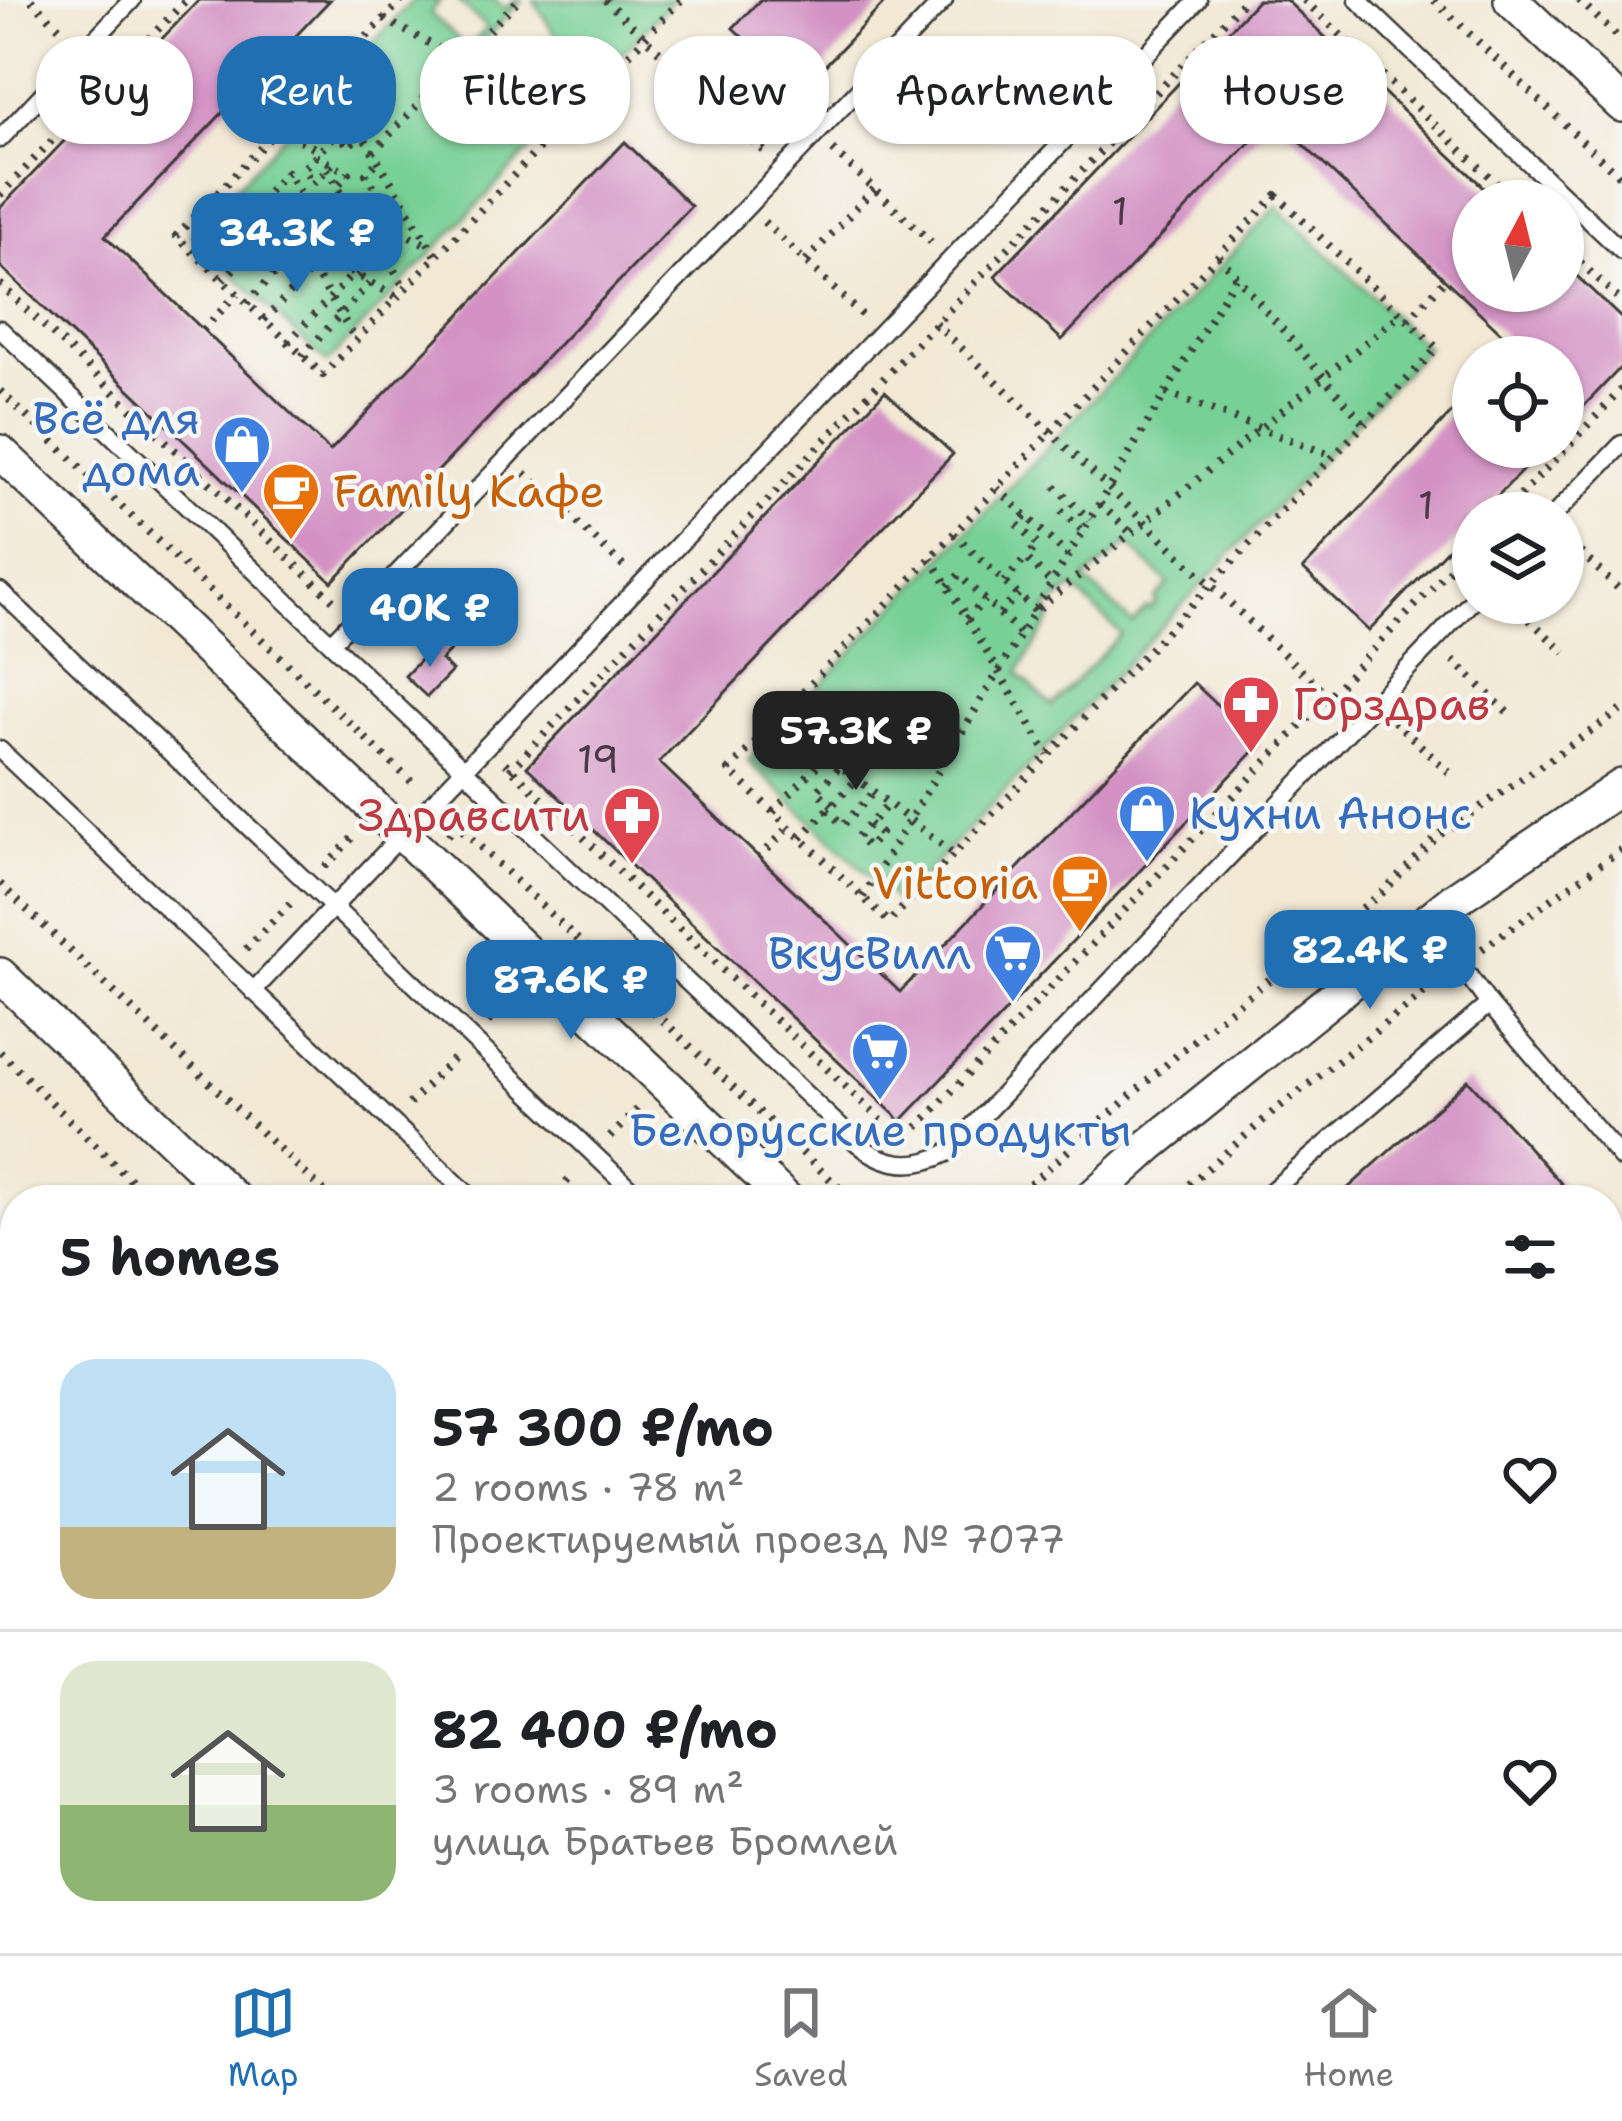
<!DOCTYPE html>
<html lang="en">
<head>
<meta charset="utf-8">
<style>
	:root { --surface:#fff; --page:#f6f6f6; --text:#202124; --muted:#757577; --line:#e0e0e0; --accent:#1f6fb2 }
	body { margin:0; font-family:"Shantell Sans",sans-serif; background:var(--page); color:var(--text); height:100vh; display:flex; flex-direction:column; font-size:45px; white-space:nowrap }
	* { box-sizing:border-box; margin:0 }
	p { font-size:39px; color:var(--muted) }
	.icon { flex:none; width:66px; height:66px; fill:none; stroke:currentColor; stroke-width:2; stroke-linecap:round; stroke-linejoin:round }
	.map { position:relative; flex:1; overflow:hidden }
	.drawer { position:absolute; left:0px; top:1185px; width:1623px; height:768px; display:flex; flex-direction:column; background:var(--surface); border-radius:48px 48px 0 0; box-shadow:0 3px 9px #0004 }
	.drawer>* { flex:none }
	.hud { position:absolute; left:36px; top:36px; width:1551px; height:108px; display:flex; gap:24px }
	.needle { width:78px; rotate:7deg }
	.fabs { position:absolute; left:1452px; top:180px; display:grid; gap:24px }
	.fabs a { display:grid; place-items:center; width:132px; height:132px; border-radius:50%; background:var(--surface); box-shadow:0 3px 9px #0004; font-size:60px }
	.price { position:absolute; translate:-50% -102px; padding:0 27px; border-radius:24px; background:var(--accent); color:#fff; font-size:39px; line-height:78px; filter:drop-shadow(0 3px 6px #0008) }
	.price::after { content:''; position:absolute; left:50%; top:72px; width:36px; height:27px; margin-left:-18px; background:inherit; clip-path:polygon(0 0,100% 0,50% 100%) }
	.price.current { background:#222; color:#fff }
	ul { padding:0; list-style:none }
	li { display:flex; align-items:center; gap:36px; height:300px; padding:0 60px }
	li+li { border-top:3px solid var(--line) }
	li span { display:grid; place-items:center; flex:none; width:336px; height:240px; border-radius:36px; color:#555 }
	li>.icon { margin-inline-start:auto }
	span .icon { width:144px; height:144px; fill:#fffc; stroke-width:1 }
	li b { font-size:51px }
	h2 { display:flex; justify-content:space-between; align-items:center; height:144px; padding:0 60px; font-size:51px }
	.tag { padding:0 42px; border-radius:48px; background:var(--surface); box-shadow:0 3px 9px #0004; font-size:42px; line-height:108px }
	.tag.current { background:var(--accent); color:#fff }
	.menu { display:flex; justify-content:space-around; align-items:center; height:168px; border-top:3px solid var(--line); background:var(--surface); font-size:33px; color:var(--muted) }
	.menu a { display:grid; justify-items:center; gap:6px }
	.menu .current { color:var(--accent) }
	.map>svg:first-child { display:block }
	.green { fill:#77d095; stroke:#4a7658; stroke-width:3; fill-rule:evenodd }
	.building { fill:#d391c4 }
	.lines { fill:none; stroke-linecap:round; stroke-linejoin:round }
	.service-casing { stroke:#3c3b38; stroke-width:21 }
	.minor-casing { stroke:#3c3b38; stroke-width:38 }
	.path { stroke:#3c3b38; stroke-width:8; stroke-dasharray:3 9; stroke-linecap:butt }
	.service { stroke:#fff; stroke-width:16 }
	.minor { stroke:#fff; stroke-width:33 }
	.labels { text-anchor:middle; dominant-baseline:central; stroke-width:9; stroke-linejoin:round; paint-order:stroke }
	.number-label { font-size:39px; fill:#4a3946 }
	.shop-label { font-size:45px; fill:#366cbe; stroke:#f6f6f2; text-anchor:end }
	.food-label { font-size:45px; fill:#c56008; stroke:#f6f6f2; text-anchor:start }
	.health-label { font-size:45px; fill:#be3a42; stroke:#f6f6f2; text-anchor:start }
</style>
</head>
<body>
<div class="map">
<svg width="1622" height="1953" viewBox="0 0 1622 1953">
	<rect width="100%" height="100%" fill="#f6f6f2"/>
	<filter id="ink" filterUnits="userSpaceOnUse"><feTurbulence type="fractalNoise" baseFrequency=".00833" numOctaves="2"/><feDisplacementMap in="SourceGraphic" scale="24" xChannelSelector="R" yChannelSelector="G"/><feConvolveMatrix kernelMatrix="1 2 1 2 8 2 1 2 1" color-interpolation-filters="sRGB"/></filter>
	<filter id="wash" filterUnits="userSpaceOnUse"><feTurbulence type="fractalNoise" baseFrequency=".004" numOctaves="4" result="noise"/><feDisplacementMap in="SourceGraphic" scale="48" xChannelSelector="R" yChannelSelector="G"/><feGaussianBlur stdDeviation="2.7" result="paint"/><feColorMatrix in="noise" values="0 0 0 0 0 0 0 0 0 0 0 0 0 0 0 0 0 1.4 0 .05"/><feComposite in="paint" operator="in"/></filter>
	<g filter="url(#wash)">
		<rect width="100%" height="100%" fill="#f2e8d4"/>
		<g class="green">
			<polygon points="413,0 441,0 430,13 468,48 487,28 457,0 496,0 505,9 514,0 522,0 474,51 555,95 577,72 534,0 673,0 327,363 191,234"/>
			<path d="M 1277,206 L 1427,348 L 898,903 L 748,761 ZM 1128,544 L 1169,584 L 1155,599 L 1157,602 L 1150,609 L 1147,607 L 1132,623 L 1085,579 ZM 1073,588 L 1121,634 L 1052,706 L 1018,673 L 1052,617 L 1045,611 Z"/>
		</g>
		<g id="blocks">
			<g class="building">
				<polygon points="199,0 330,0 105,236 330,451 625,142 691,206 332,582 0,266 0,208"/>
				<polygon points="760,0 887,0 800,92 733,28"/>
				<polygon points="1258,0 1286,0 1498,201 1473,201 1473,291 1563,291 1563,263 1622,319 1622,366 1563,428 1563,357 1505,357 1515,346 1274,117 1062,340 995,276"/>
				<polygon points="1473,390 1473,447 1545,447 1481,513 1473,513 1473,522 1369,631 1303,569"/>
				<polygon points="885,391 953,454 659,762 900,992 1194,683 1260,745 901,1121 527,767"/>
				<polygon points="439,640 450,651 441,660 452,671 427,697 405,676"/>
				<polygon points="1468,1080 1576,1200 1335,1200"/>
				<polygon points="1608,1235 1622,1251 1622,1480 1608,1492"/>
				<polygon points="192,1938 261,1938 244,1953 206,1953"/>
			</g>
		</g>
	</g>
	<g filter="url(#ink)">
		<use href="#blocks" fill-opacity="0" stroke="#3c3b38" stroke-width="3"/>
		<g class="lines">
			<g class="service-casing">
				<g id="service">
					<polyline points="1358,0 1622,251"/>
					<polyline points="0,139 132,0"/>
					<path d="M 0,329 L 856,1142 C 884,1166 914,1170 947,1153 L 1473,600"/>
					<polyline points="1556,513 1622,444"/>
					<polyline points="0,591 642,1200"/>
					<polyline points="331,643 944,0"/>
					<polyline points="0,750 474,1200"/>
					<polyline points="1428,920 1489,1004 1622,1159"/>
					<polyline points="253,991 1198,0"/>
					<polyline points="1261,1200 1489,1004"/>
					<polyline points="1608,1553 1622,1541"/>
					<polyline points="1608,1668 1622,1654"/>
					<polyline points="492,1953 503,1938"/>
					<polyline points="1318,1953 1334,1938"/>
				</g>
			</g>
			<g class="minor-casing">
				<g id="minor">
					<polyline points="1511,0 1622,105"/>
					<polyline points="0,452 787,1200"/>
					<polyline points="0,975 235,1200"/>
					<polyline points="1089,1200 1150,1145 1455,899 1622,786"/>
					<polyline points="0,1423 15,1424"/>
					<polyline points="0,1838 15,1873"/>
					<polyline points="42,1938 47,1953"/>
					<polyline points="716,1938 724,1953"/>
				</g>
			</g>
			<g class="path">
				<polyline points="31,0 64,32"/>
				<polyline points="402,0 176,236 323,375 681,0"/>
				<polyline points="605,0 764,151"/>
				<polyline points="1304,0 1515,201"/>
				<polyline points="1434,0 1622,179"/>
				<polyline points="1579,0 1622,41"/>
				<polyline points="384,19 568,118"/>
				<polyline points="328,78 436,256"/>
				<polyline points="279,129 320,151"/>
				<polyline points="833,150 931,242"/>
				<polyline points="373,152 518,0"/>
				<polyline points="316,156 349,173 337,186"/>
				<polyline points="332,164 313,184 304,168 339,131 348,147 361,133"/>
				<polyline points="327,169 356,218"/>
				<polyline points="0,195 186,0"/>
				<polygon points="1276,195 1437,348 889,922 729,770"/>
				<polyline points="213,198 397,297"/>
				<polyline points="357,208 429,246"/>
				<polyline points="352,212 375,189 366,174 378,161"/>
				<polyline points="312,213 287,172 263,197 270,209 300,225 322,203 331,208 340,222 377,241 405,289"/>
				<polyline points="764,222 862,315"/>
				<polyline points="266,235 297,286"/>
				<polyline points="1563,246 1622,302"/>
				<polyline points="312,251 340,222"/>
				<polyline points="1219,256 1364,424"/>
				<polyline points="806,261 874,189"/>
				<polyline points="209,267 254,220"/>
				<polyline points="313,269 356,340"/>
				<polyline points="357,276 382,251"/>
				<polyline points="223,280 271,230"/>
				<polyline points="0,284 334,601"/>
				<polyline points="247,303 301,246"/>
				<polyline points="264,320 323,258"/>
				<polyline points="1408,320 1445,280"/>
				<polyline points="935,323 1329,697"/>
				<polyline points="203,330 237,294"/>
				<polyline points="288,342 353,274"/>
				<polyline points="302,356 370,283"/>
				<polyline points="0,391 417,787"/>
				<polyline points="1166,393 1333,456"/>
				<polyline points="525,473 623,566"/>
				<polyline points="1055,486 1090,520"/>
				<polyline points="997,488 1068,556"/>
				<polyline points="1100,504 1131,533"/>
				<polyline points="1061,511 1083,531"/>
				<polyline points="1504,513 1622,389"/>
				<polyline points="1025,516 1017,524 1038,545 1026,558"/>
				<polyline points="954,534 1035,611"/>
				<polyline points="1563,536 1622,592"/>
				<polyline points="931,558 1048,755"/>
				<polyline points="1004,582 1026,558 1052,583"/>
				<polyline points="948,586 959,575 1021,634"/>
				<polyline points="1512,603 1565,653"/>
				<polyline points="1039,608 1401,314"/>
				<polyline points="1000,614 1018,594"/>
				<polyline points="967,619 985,600"/>
				<polyline points="1453,660 1508,713"/>
				<polyline points="778,718 954,854"/>
				<polyline points="1394,721 1450,773"/>
				<polyline points="505,763 886,1125"/>
				<polyline points="510,770 1245,0"/>
				<polyline points="832,805 817,791 840,766"/>
				<polyline points="827,810 843,825 874,792"/>
				<polyline points="773,812 826,756"/>
				<polyline points="454,822 852,1200"/>
				<polyline points="869,824 880,834 868,847 857,837 889,804"/>
				<polyline points="448,835 471,811"/>
				<polyline points="801,838 857,779"/>
				<polyline points="759,858 789,827"/>
				<polyline points="325,867 356,834"/>
				<polyline points="0,884 333,1200"/>
				<polyline points="863,897 1236,276"/>
				<polyline points="246,949 290,904"/>
				<polyline points="1482,949 1622,849"/>
				<polyline points="488,1022 519,989"/>
				<polyline points="0,1052 151,1200"/>
				<polyline points="409,1104 457,1055"/>
				<polyline points="909,1136 1473,545"/>
				<polyline points="610,1137 641,1105"/>
				<polyline points="550,1200 574,1174"/>
				<polyline points="1012,1200 1217,1020 1382,893 1438,836 1622,710"/>
				<polyline points="1171,1200 1273,1112 1441,980"/>
			</g>
			<use href="#service" class="service"/>
			<use href="#minor" class="minor"/>
		</g>
	</g>
	<defs>
		<g id="shop-pin" transform="scale(3)"><path d="M0 17L-7.5 6A9.5 9.5 0 1 1 7.5 6Z" fill="#3f7fe0" stroke="#f6f6f2"/><path d="M-5-2.5h2.3a2.7 3.5 0 0 1 5.4 0H5L5.5 6h-11ZM-1.5-2.5h3a1.5 2.3 0 0 0-3 0Z" fill="#fff"/></g>
		<g id="cafe-pin" transform="scale(3)"><path d="M0 17L-7.5 6A9.5 9.5 0 1 1 7.5 6Z" fill="#e8710a" stroke="#f6f6f2"/><path d="M-5.5-4.5H6V0H3Q3 3.5 0 3.5H-2.5Q-5.5 3.5-5.5 0ZM3-3.2v2h1.7v-2ZM-6 4.5H4V6H-6Z" fill="#fff"/></g>
		<g id="pharmacy-pin" transform="scale(3)"><path d="M0 17L-7.5 6A9.5 9.5 0 1 1 7.5 6Z" fill="#e0444e" stroke="#f6f6f2"/><path d="M-2-6h4v4h4v4h-4v4h-4v-4h-4v-4h4Z" fill="#fff"/></g>
		<g id="supermarket-pin" transform="scale(3)"><path d="M0 17L-7.5 6A9.5 9.5 0 1 1 7.5 6Z" fill="#3f7fe0" stroke="#f6f6f2"/><path d="M-6-5.5h2.5l.6 2H6L4.5 2H-2.5L-4.4-4H-6ZM-1.5 3.2a1.3 1.3 0 1 0 .1 0ZM3 3.2a1.3 1.3 0 1 0 .1 0Z" fill="#fff"/></g>
	</defs>
	<g fill-rule="evenodd">
		<use href="#shop-pin" x="242" y="444"/>
		<use href="#cafe-pin" x="291" y="491"/>
		<use href="#pharmacy-pin" x="1251" y="704"/>
		<use href="#shop-pin" x="1147" y="813"/>
		<use href="#pharmacy-pin" x="632" y="815"/>
		<use href="#cafe-pin" x="1080" y="883"/>
		<use href="#supermarket-pin" x="1013" y="953"/>
		<use href="#supermarket-pin" x="880" y="1051"/>
	</g>
	<g class="labels">
		<g class="number-label">
			<text x="1120" y="211">1</text>
			<text x="1426" y="505">1</text>
			<text x="598" y="759">19</text>
		</g>
		<g class="shop-label">
			<text x="200" y="418">Всё для<tspan x="200" dy="52">дома</tspan></text>
			<text x="1189" y="813" text-anchor="start">Кухни Анонс</text>
			<text x="971" y="953">ВкусВилл</text>
			<text x="880" y="1130" text-anchor="middle">Белорусские продукты</text>
		</g>
		<g class="food-label">
			<text x="333" y="491">Family Кафе</text>
			<text x="1038" y="883" text-anchor="end">Vittoria</text>
		</g>
		<g class="health-label">
			<text x="1293" y="704">Горздрав</text>
			<text x="590" y="815" text-anchor="end">Здравсити</text>
		</g>
	</g>
</svg>
<div class="fabs">
<a><svg class="needle" viewBox="-14 -14 28 28"><path d="M0-13l5 13h-10z" fill="#e53935"/><path d="M0 13l5-13h-10z" fill="#757577"/></svg></a>
<a><svg class="icon" aria-label="locate" viewBox="0 0 24 24"><circle cx="12" cy="12" r="6"/><path d="M12 2v4M12 18v4M2 12h4M18 12h4"/></svg></a>
<a><svg class="icon" aria-label="layers" viewBox="0 0 24 24"><path d="M12 4l9 5-9 5-9-5zM3 14l9 5 9-5"/></svg></a>
</div>
<b class="price" style="left:297px;top:295px">34.3K ₽</b>
<b class="price" style="left:430px;top:670px">40K ₽</b>
<b class="price current" style="left:856px;top:793px">57.3K ₽</b>
<b class="price" style="left:1370px;top:1012px">82.4K ₽</b>
<b class="price" style="left:571px;top:1042px">87.6K ₽</b>
<div class="hud">
<a class="tag">Buy</a>
<a class="tag current">Rent</a>
<a class="tag">Filters</a>
<a class="tag">New</a>
<a class="tag">Apartment</a>
<a class="tag">House</a>
</div>
<section class="drawer">
<h2>5 homes<svg class="icon" aria-label="filters" viewBox="0 0 24 24"><path d="M4 7h16M4 17h16"/><circle cx="9" cy="7" r="2"/><circle cx="15" cy="17" r="2"/></svg></h2>
<ul>
<li><span style="background:linear-gradient(#bfe0f5 70%,#c2b280 0)"><svg class="icon" aria-label="home" viewBox="0 0 24 24"><path d="M3 11l9-7 9 7M6 9v11h12V9"/></svg></span><div><b>57 300 ₽/mo</b><p>2 rooms · 78 m²</p><p>Проектируемый проезд № 7077</p></div><svg class="icon" aria-label="heart" viewBox="0 0 24 24"><path d="M12 20l-8-8c-3-5 5-10 8-4 3-6 11-1 8 4z"/></svg></li>
<li><span style="background:linear-gradient(#dfe7d0 60%,#8fb573 0)"><svg class="icon" aria-label="home" viewBox="0 0 24 24"><path d="M3 11l9-7 9 7M6 9v11h12V9"/></svg></span><div><b>82 400 ₽/mo</b><p>3 rooms · 89 m²</p><p>улица Братьев Бромлей</p></div><svg class="icon" aria-label="heart" viewBox="0 0 24 24"><path d="M12 20l-8-8c-3-5 5-10 8-4 3-6 11-1 8 4z"/></svg></li>
</ul>
</section>
</div>
<nav class="menu">
<a class="current"><svg class="icon" aria-label="map" viewBox="0 0 24 24"><path d="M3 6l6-2 6 2 6-2v14l-6 2-6-2-6 2zM9 4v14M15 6v14"/></svg>Map</a>
<a><svg class="icon" aria-label="saved" viewBox="0 0 24 24"><path d="M7 4h10v16l-5-4-5 4z"/></svg>Saved</a>
<a><svg class="icon" aria-label="home" viewBox="0 0 24 24"><path d="M3 11l9-7 9 7M6 9v11h12V9"/></svg>Home</a>
</nav>
</body>
</html>
